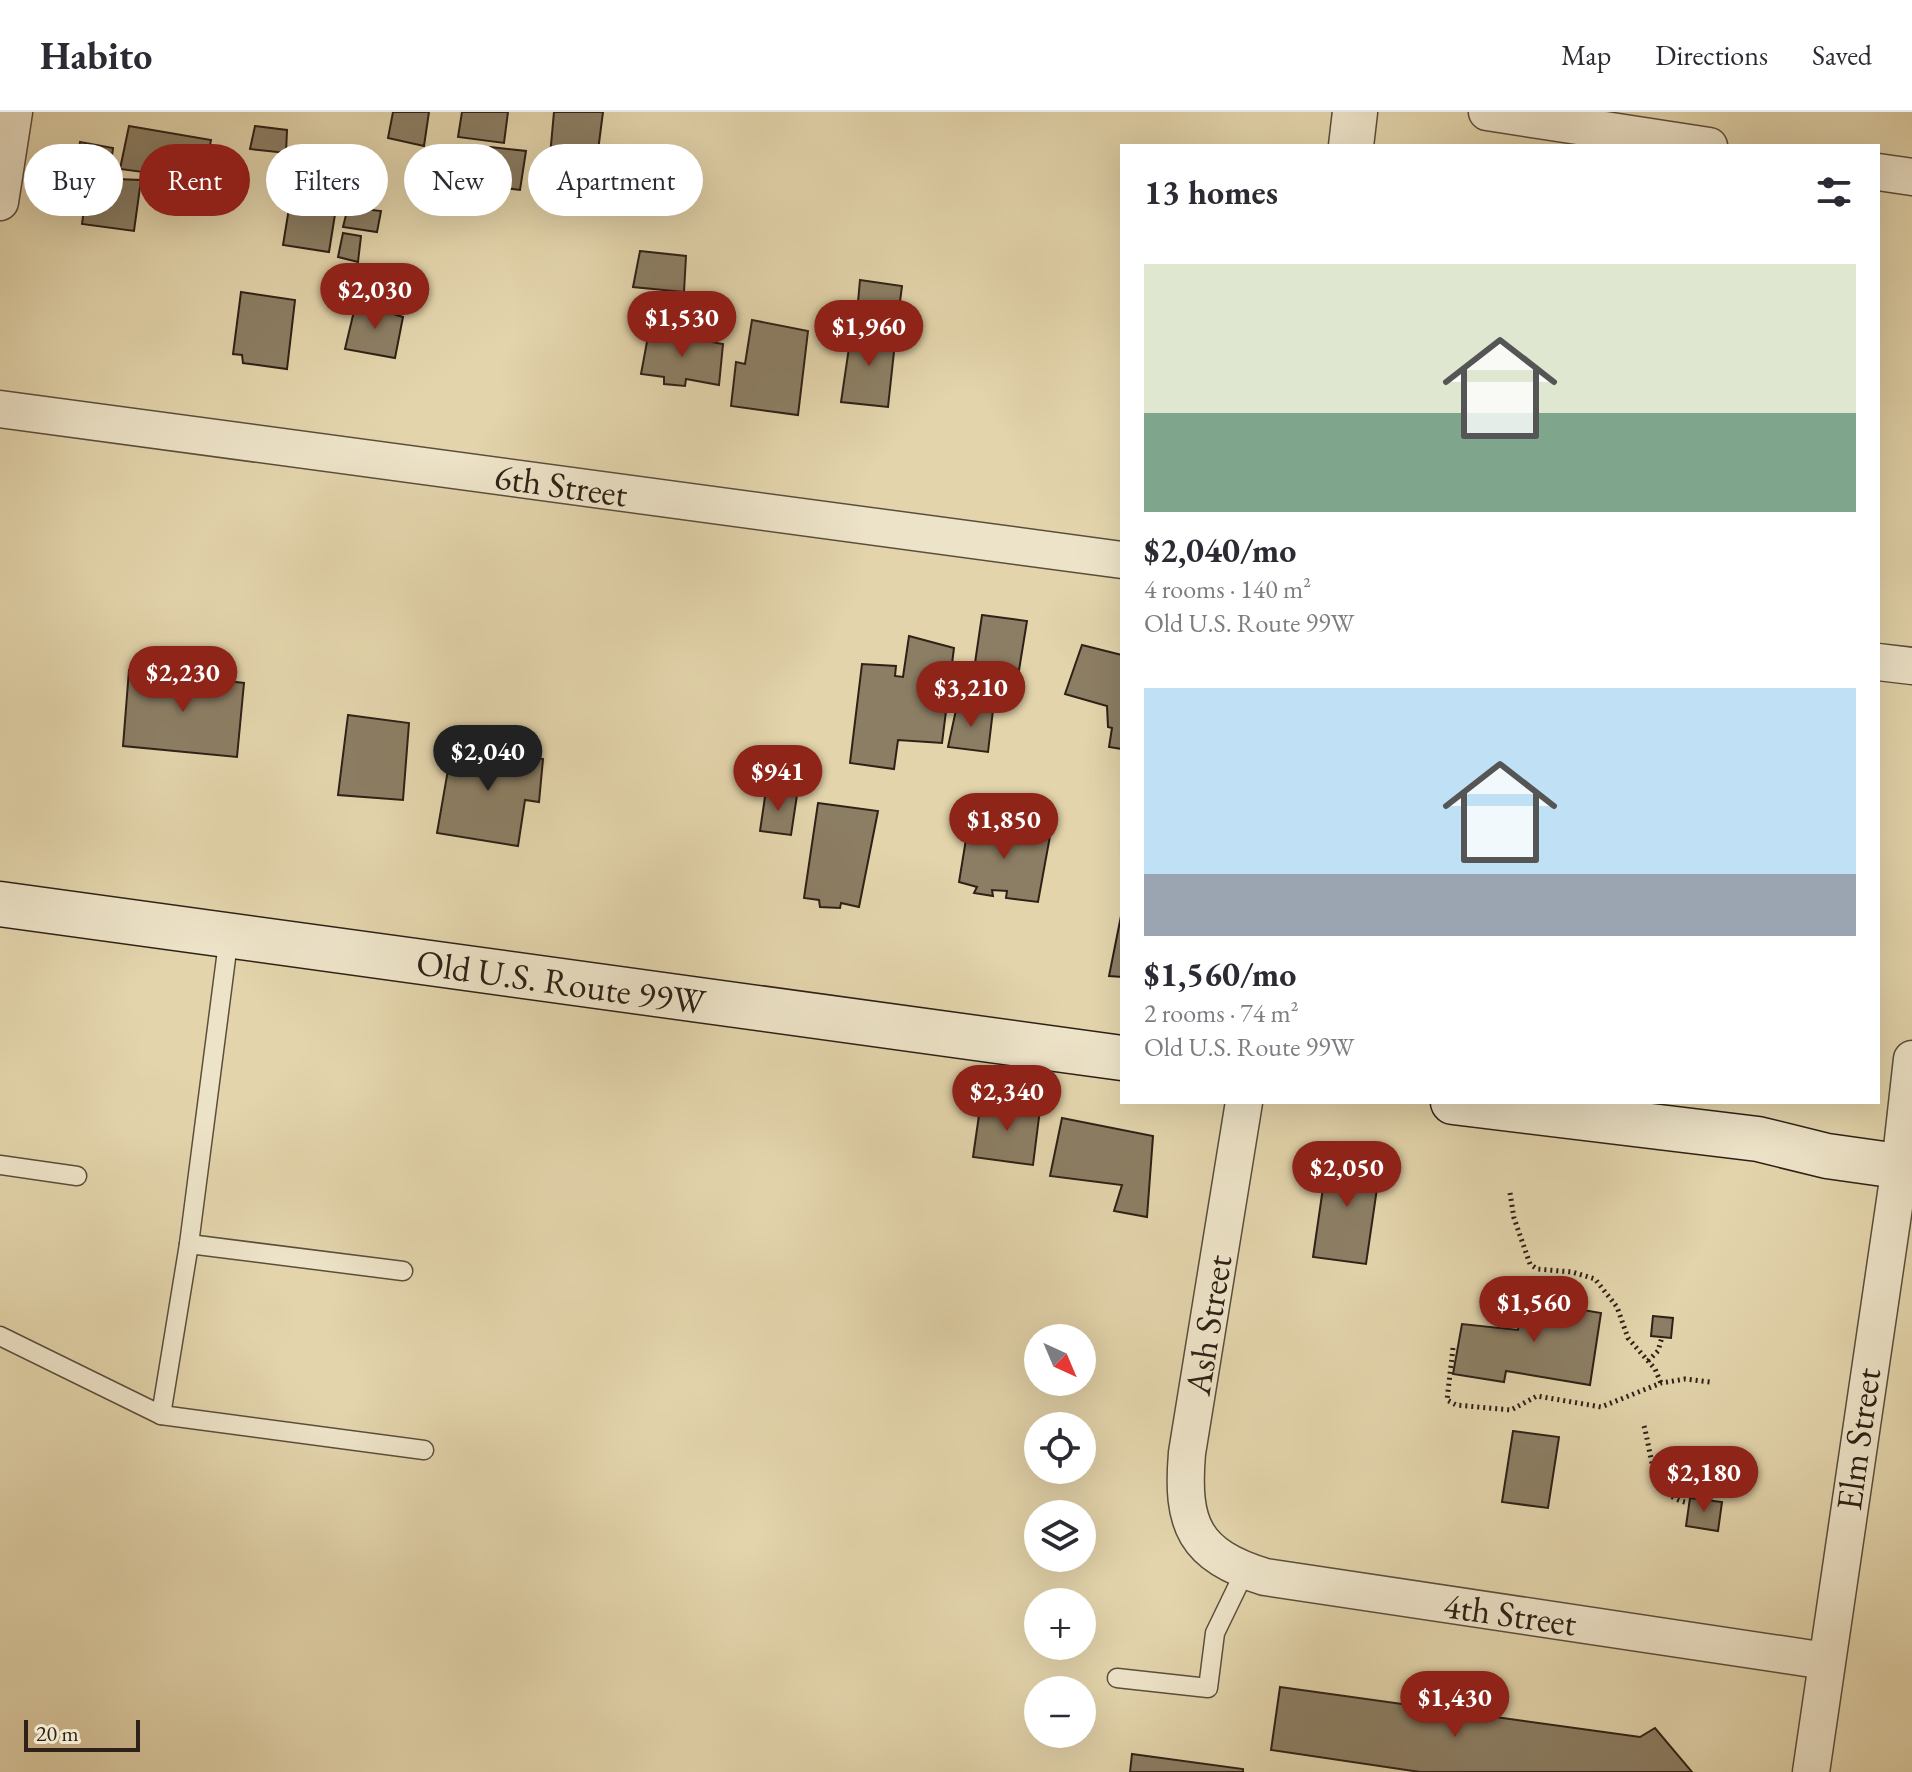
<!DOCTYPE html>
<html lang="en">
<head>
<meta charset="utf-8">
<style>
	:root { --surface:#fff; --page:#f2f2f3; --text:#2b2b33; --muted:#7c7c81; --line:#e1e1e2; --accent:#8f2418 }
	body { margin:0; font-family:"EB Garamond",serif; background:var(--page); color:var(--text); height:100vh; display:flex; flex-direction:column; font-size:30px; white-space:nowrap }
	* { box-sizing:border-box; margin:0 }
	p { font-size:26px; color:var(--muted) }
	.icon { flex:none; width:44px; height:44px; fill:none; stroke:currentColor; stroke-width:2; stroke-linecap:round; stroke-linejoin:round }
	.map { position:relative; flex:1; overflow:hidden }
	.drawer { position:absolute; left:1120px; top:32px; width:760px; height:960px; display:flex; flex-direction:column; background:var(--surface); border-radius:0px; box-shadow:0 8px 32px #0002 }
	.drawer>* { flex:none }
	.banner { position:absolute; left:24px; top:32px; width:760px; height:72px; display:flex; gap:16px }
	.needle { width:52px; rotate:136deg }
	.controls { position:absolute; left:1024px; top:1212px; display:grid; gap:16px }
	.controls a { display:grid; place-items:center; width:72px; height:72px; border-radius:50%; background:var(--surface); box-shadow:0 8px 32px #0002; font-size:40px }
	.scale { position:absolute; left:24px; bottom:20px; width:116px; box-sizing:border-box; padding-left:8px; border:4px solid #2e2117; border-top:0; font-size:22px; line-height:28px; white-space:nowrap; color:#2e2117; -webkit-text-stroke:6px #ede3c8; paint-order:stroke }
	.price { position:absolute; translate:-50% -68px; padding:0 18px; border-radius:28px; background:var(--accent); color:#fff; font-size:26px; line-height:52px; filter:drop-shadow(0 2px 4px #0008) }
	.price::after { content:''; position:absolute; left:50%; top:48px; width:24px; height:18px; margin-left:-12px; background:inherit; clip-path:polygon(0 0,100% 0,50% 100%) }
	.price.on { background:#222; color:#fff }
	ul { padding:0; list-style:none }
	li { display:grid; align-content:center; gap:16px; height:424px; padding:0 24px }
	li span { display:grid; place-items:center; height:248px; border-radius:0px; color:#555 }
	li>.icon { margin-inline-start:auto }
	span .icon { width:144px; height:144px; fill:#fffc; stroke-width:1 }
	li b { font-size:34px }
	h2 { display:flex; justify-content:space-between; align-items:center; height:96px; padding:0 24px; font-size:34px }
	.pill { padding:0 28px; border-radius:36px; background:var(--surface); box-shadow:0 8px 32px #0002; font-size:28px; line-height:72px }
	.pill.on { background:var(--accent); color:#fff }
	header { display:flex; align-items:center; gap:48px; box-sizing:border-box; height:112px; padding:0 40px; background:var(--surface); border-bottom:2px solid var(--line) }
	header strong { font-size:38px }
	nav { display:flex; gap:44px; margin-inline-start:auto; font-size:28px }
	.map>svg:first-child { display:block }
	.building { fill:#8c7e64; stroke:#2e2117; stroke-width:2 }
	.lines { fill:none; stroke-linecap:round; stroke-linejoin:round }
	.service-casing { stroke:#5b4e3c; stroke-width:21 }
	.minor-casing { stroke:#5b4e3c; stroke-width:39 }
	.tertiary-casing { stroke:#5b4e3c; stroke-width:47 }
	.secondary-casing { stroke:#2e2117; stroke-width:47 }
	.path { stroke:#2e2117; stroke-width:5; stroke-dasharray:2 4; stroke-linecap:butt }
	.service { stroke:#ede3c8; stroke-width:18 }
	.minor { stroke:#ede3c8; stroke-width:36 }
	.tertiary { stroke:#ede3c8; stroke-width:44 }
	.secondary { stroke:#ede3c8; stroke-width:44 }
	.labels { text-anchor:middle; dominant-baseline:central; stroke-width:6; stroke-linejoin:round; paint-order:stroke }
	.street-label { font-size:36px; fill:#2e2117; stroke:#ede3c8 }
</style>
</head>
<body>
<header>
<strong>Habito</strong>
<nav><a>Map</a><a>Directions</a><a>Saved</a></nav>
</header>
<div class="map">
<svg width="1912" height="1660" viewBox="0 0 1912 1660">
	<rect width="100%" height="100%" fill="#e3d4ab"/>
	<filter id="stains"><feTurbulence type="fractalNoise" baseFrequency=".0025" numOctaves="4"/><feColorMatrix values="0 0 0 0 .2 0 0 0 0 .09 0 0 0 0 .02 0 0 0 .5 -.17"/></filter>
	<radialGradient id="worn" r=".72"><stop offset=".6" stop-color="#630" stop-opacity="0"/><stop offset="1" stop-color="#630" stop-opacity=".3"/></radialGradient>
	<g class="building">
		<polygon points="393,0 429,0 424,34 388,26"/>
		<polygon points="462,0 508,0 504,31 458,25"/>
		<polygon points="554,0 603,0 595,62 572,58 572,70 548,66"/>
		<polygon points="129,14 211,28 203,68 120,57"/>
		<polygon points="255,14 287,18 286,41 250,37"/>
		<polygon points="80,30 113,36 110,60 76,55"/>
		<polygon points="490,35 526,39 520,78 483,73"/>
		<polygon points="88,66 141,68 134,119 82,112"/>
		<polygon points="290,90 336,96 329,140 283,133"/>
		<polygon points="348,95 381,99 377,120 343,115"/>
		<polygon points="343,121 361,124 358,150 338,145"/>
		<polygon points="640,139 686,144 684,180 633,175"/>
		<polygon points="860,168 902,174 898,205 857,201"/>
		<polygon points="241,180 295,188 287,257 243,251 242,243 233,242"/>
		<polygon points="370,187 384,188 384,199 403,205 395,246 345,237 354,199 367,198"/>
		<polygon points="752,208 808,219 798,303 731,294 736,250 745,252"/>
		<polygon points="852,215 896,221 888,295 841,290"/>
		<polygon points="649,219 723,232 719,273 686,267 685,274 664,272 664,265 641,262"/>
		<polygon points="982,503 1027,509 1019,558 975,551"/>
		<polygon points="909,524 954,536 942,631 898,628 894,657 850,651 862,552 896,554 895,564 903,565"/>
		<polygon points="1082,533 1122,543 1122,637 1109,635 1112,616 1108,615 1107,594 1065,582"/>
		<polygon points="129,558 244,571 237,645 123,634"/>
		<polygon points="957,593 993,598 988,640 948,635"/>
		<polygon points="348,603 409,611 403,688 338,683"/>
		<polygon points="453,629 543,647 539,690 525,688 518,734 437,721"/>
		<polygon points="766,678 797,683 791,723 760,719"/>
		<polygon points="818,691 878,699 859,795 841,791 840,796 820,795 819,788 804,786"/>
		<polygon points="969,709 1050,724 1038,790 1006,786 1007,779 992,778 993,784 974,781 977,775 959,770"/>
		<polygon points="1122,799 1122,865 1109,864"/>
		<polygon points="981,989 1040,997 1033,1053 973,1045"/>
		<polygon points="1062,1006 1153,1024 1147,1105 1114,1099 1122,1073 1050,1064"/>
		<polygon points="1328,1041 1381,1049 1366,1152 1313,1145"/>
		<polygon points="1523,1181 1578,1188 1577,1197 1601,1201 1590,1273 1506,1259 1504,1270 1453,1262 1462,1212 1518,1218"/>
		<polygon points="1653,1204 1673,1206 1671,1226 1651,1224"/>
		<polygon points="1513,1319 1559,1325 1548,1396 1502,1390"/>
		<polygon points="1690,1386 1722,1390 1718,1419 1686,1414"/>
		<polygon points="1280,1575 1640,1625 1655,1616 1692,1660 1420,1660 1271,1638"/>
		<polygon points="1132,1642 1243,1657 1243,1660 1130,1660"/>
	</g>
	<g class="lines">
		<g class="service-casing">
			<g id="service">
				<polyline points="0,1053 77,1064"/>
				<polyline points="189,1132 403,1159"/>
				<polyline points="0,1224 161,1303 189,1132 229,823"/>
				<polyline points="161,1303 424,1338"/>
				<polyline points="1117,1566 1208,1576 1215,1521 1245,1459"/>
			</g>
		</g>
		<g class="minor-casing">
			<g id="minor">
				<polyline points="1487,0 1709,34"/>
				<polyline points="1878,60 1912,65"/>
				<polyline points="0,90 14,0"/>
				<polyline points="0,297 1122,448"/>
				<polyline points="1878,550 1912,554"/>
				<path d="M 1244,990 L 1187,1341 C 1181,1413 1194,1443 1265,1465 L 1826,1549"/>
				<polyline points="1811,1660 1900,1054 1912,947"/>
			</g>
		</g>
		<g class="tertiary-casing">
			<polyline id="tertiary" points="1351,34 1355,0"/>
		</g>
		<g class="secondary-casing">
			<g id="secondary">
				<polyline points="0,792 1122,946"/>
				<polyline points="1453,990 1758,1027 1827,1044 1912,1056"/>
			</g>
		</g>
		<g class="path">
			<polyline points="1510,1081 1514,1106 1530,1152 1537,1157 1572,1160 1595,1167 1617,1195 1628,1226 1655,1257 1661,1271"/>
			<polyline points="1453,1236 1447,1288 1456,1293 1511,1298 1537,1284 1601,1295 1661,1271 1685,1267 1710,1270"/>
			<polyline points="1648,1249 1658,1239 1662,1225"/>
			<path d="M 1644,1314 C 1653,1346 1650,1385 1690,1391"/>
		</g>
		<use href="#service" class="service"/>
		<use href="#minor" class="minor"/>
		<use href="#tertiary" class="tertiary"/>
		<use href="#secondary" class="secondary"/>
	</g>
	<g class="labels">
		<g class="street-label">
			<text transform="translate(561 373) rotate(8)">6th Street</text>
			<text transform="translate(561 870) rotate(8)">Old U.S. Route 99W</text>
			<text transform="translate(1208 1213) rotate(-81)">Ash Street</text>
			<text transform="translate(1858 1327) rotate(-82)">Elm Street</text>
			<text transform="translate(1510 1502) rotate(8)">4th Street</text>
		</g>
	</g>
	<rect width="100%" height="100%" filter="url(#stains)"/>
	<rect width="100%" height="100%" fill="url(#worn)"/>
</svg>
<div class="controls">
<a><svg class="needle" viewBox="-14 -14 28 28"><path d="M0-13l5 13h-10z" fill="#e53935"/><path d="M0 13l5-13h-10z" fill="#7c7c81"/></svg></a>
<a><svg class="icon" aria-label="locate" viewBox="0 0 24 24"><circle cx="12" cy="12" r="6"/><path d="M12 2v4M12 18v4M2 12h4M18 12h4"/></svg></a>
<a><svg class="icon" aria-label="layers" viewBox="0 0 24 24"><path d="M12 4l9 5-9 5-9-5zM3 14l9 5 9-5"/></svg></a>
<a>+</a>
<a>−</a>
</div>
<div class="scale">20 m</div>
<b class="price" style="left:375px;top:219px">$2,030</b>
<b class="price" style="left:682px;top:247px">$1,530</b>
<b class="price" style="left:869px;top:256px">$1,960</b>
<b class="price" style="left:183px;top:602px">$2,230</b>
<b class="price" style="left:971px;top:617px">$3,210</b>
<b class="price on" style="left:488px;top:681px">$2,040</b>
<b class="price" style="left:778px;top:701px">$941</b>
<b class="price" style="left:1004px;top:749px">$1,850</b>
<b class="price" style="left:1007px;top:1021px">$2,340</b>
<b class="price" style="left:1347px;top:1097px">$2,050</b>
<b class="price" style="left:1534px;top:1232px">$1,560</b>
<b class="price" style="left:1704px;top:1402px">$2,180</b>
<b class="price" style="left:1455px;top:1627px">$1,430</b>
<div class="banner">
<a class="pill">Buy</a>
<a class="pill on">Rent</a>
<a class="pill">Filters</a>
<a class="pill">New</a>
<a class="pill">Apartment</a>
</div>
<section class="drawer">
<h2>13 homes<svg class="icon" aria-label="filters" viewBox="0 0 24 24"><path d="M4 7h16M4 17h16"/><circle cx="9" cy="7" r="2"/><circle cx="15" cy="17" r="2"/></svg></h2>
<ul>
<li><span style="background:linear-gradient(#dfe7d0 60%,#7fa58c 0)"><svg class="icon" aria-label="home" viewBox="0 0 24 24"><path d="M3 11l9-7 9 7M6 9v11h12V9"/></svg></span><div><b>$2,040/mo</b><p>4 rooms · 140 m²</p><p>Old U.S. Route 99W</p></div></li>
<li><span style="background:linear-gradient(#bfe0f5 75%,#9aa5b1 0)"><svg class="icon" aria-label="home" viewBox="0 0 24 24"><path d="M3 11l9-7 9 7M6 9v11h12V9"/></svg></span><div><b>$1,560/mo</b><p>2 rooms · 74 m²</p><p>Old U.S. Route 99W</p></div></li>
</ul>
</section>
</div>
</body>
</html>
